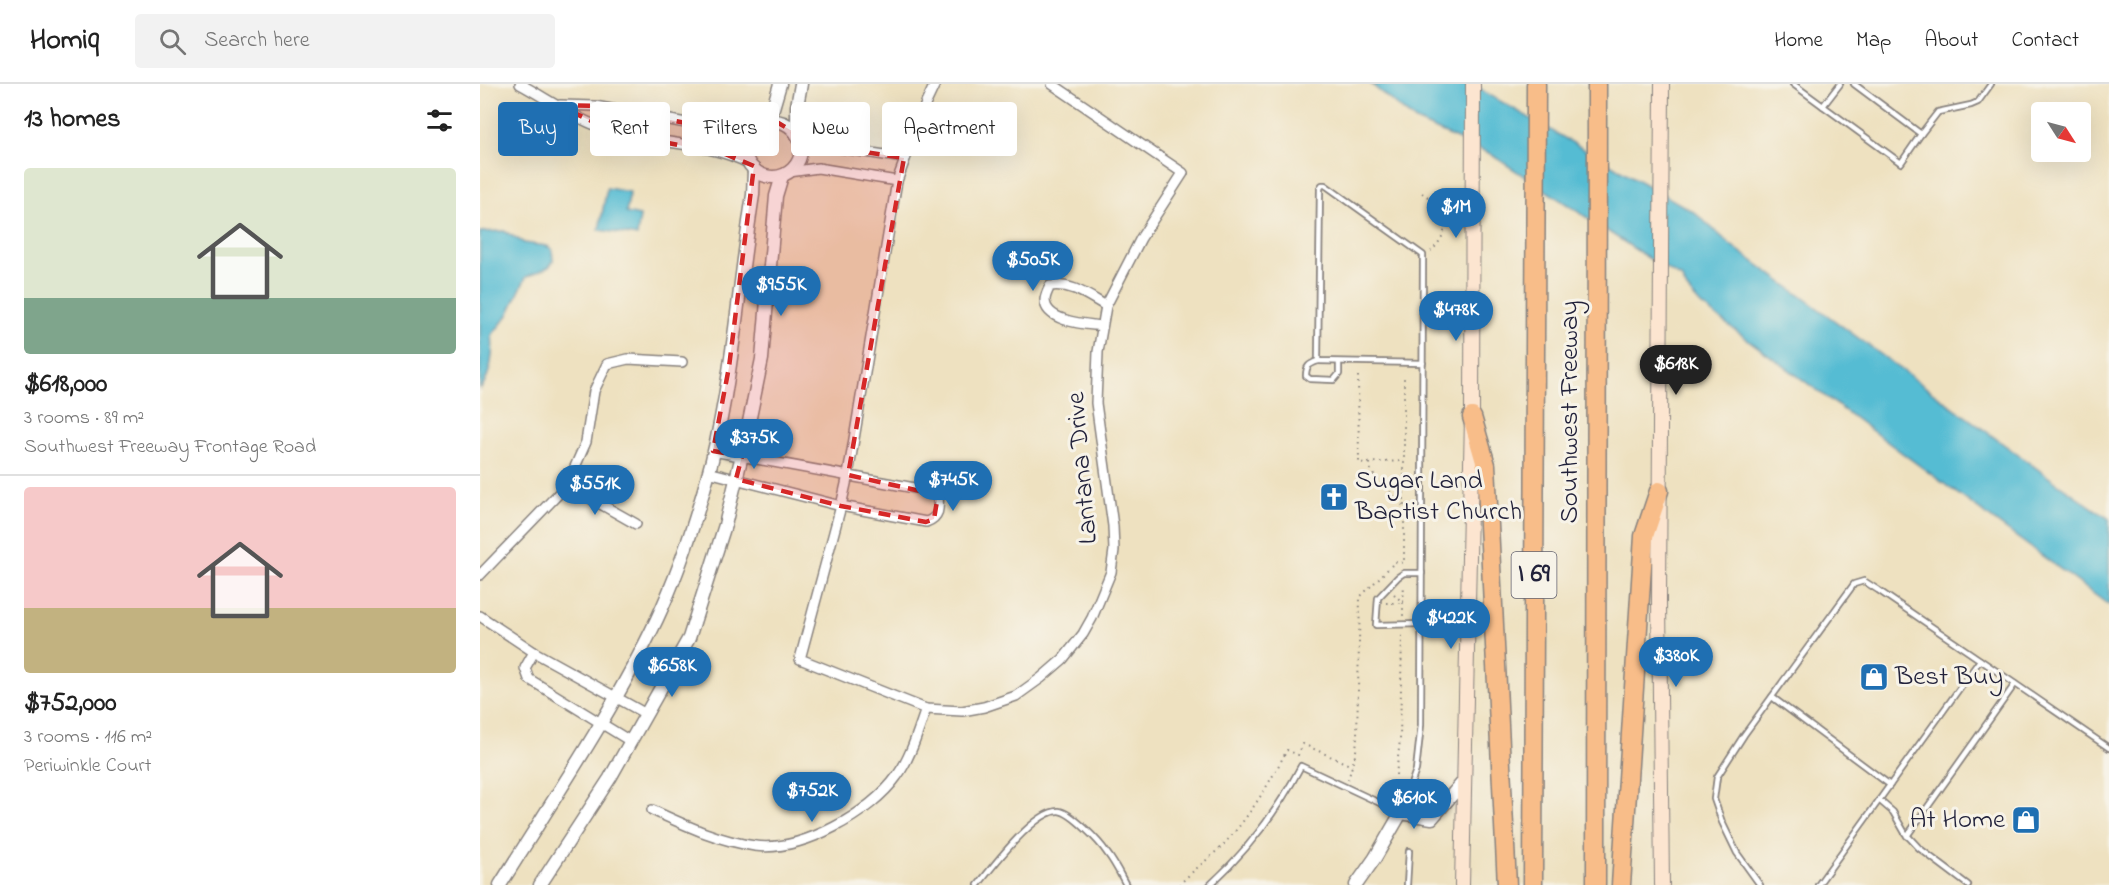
<!DOCTYPE html>
<html lang="en">
<head>
<meta charset="utf-8">
<style>
	:root { --surface:#fff; --page:#f2f2f2; --text:#222; --muted:#767676; --line:#e0e0e0; --accent:#1f6fb2 }
	body { margin:0; font-family:"Indie Flower",sans-serif; background:var(--page); color:var(--text); height:100vh; display:flex; flex-direction:column; font-size:22px; white-space:nowrap }
	* { box-sizing:border-box; margin:0 }
	p { font-size:20px; color:var(--muted) }
	.icon { flex:none; width:33px; height:33px; fill:none; stroke:currentColor; stroke-width:2; stroke-linecap:round; stroke-linejoin:round }
	.map { position:relative; flex:1; overflow:hidden }
	.drawer { display:flex; flex-direction:column; background:var(--surface); width:480px }
	.drawer>* { flex:none }
	.guide { position:absolute; left:18px; top:18px; width:570px; height:54px; display:flex; gap:12px }
	.needle { width:39px; rotate:126deg }
	.fabs { position:absolute; left:1551px; top:18px; display:grid; gap:12px }
	.fabs a { display:grid; place-items:center; width:60px; height:60px; border-radius:6px; background:var(--surface); box-shadow:0 6px 24px #0002; font-size:30px }
	.price { position:absolute; translate:-50% -51px; padding:0 14px; border-radius:21px; background:var(--accent); color:#fff; font-size:20px; line-height:39px; filter:drop-shadow(0 2px 3px #0008) }
	.price::after { content:''; position:absolute; left:50%; top:36px; width:18px; height:14px; margin-left:-9px; background:inherit; clip-path:polygon(0 0,100% 0,50% 100%) }
	.price.active { background:#222; color:#fff }
	ul { padding:0; list-style:none }
	li { display:grid; align-content:center; gap:12px; height:318px; padding:0 24px }
	li+li { border-top:2px solid var(--line) }
	li span { display:grid; place-items:center; height:186px; border-radius:6px; color:#555 }
	li>.icon { margin-inline-start:auto }
	span .icon { width:108px; height:108px; fill:#fffc; stroke-width:1 }
	li b { font-size:26px }
	h2 { display:flex; justify-content:space-between; align-items:center; height:72px; padding:0 24px; font-size:26px }
	.tag { padding:0 21px; border-radius:6px; background:var(--surface); box-shadow:0 6px 24px #0002; font-size:21px; line-height:54px }
	.tag.active { background:var(--accent); color:#fff }
	header { display:flex; align-items:center; gap:36px; box-sizing:border-box; height:84px; padding:0 30px; background:var(--surface); border-bottom:2px solid var(--line) }
	header strong { font-size:28px }
	nav { display:flex; gap:33px; margin-inline-start:auto; font-size:21px }
	.search { width:420px; height:54px; background:var(--page); display:flex; align-items:center; gap:15px; box-sizing:border-box; padding:0 21px; border-radius:6px; color:var(--muted); font-size:22px }
	main { display:flex; flex:1; min-height:0 }
	.map>svg:first-child { display:block }
	.water { fill:#55bcd3; stroke:#3c6f87; stroke-width:1.5 }
	.lines { fill:none; stroke-linecap:round; stroke-linejoin:round }
	.service-casing { stroke:#88827e; stroke-width:8 }
	.minor-casing { stroke:#88827e; stroke-width:12 }
	.tertiary-casing { stroke:#88827e; stroke-width:15 }
	.secondary-casing { stroke:#88827e; stroke-width:16 }
	.motorway-casing { stroke:#88827e; stroke-width:21 }
	.path { stroke:#88827e; stroke-width:2; stroke-dasharray:1.5 4.5; stroke-linecap:butt }
	.service { stroke:#fff; stroke-width:4.5 }
	.minor { stroke:#fff; stroke-width:9 }
	.tertiary { stroke:#fff; stroke-width:12 }
	.secondary { stroke:#fce5d0; stroke-width:14 }
	.motorway { stroke:#f8bd89; stroke-width:18 }
	.marked { fill:#d62828; fill-opacity:0.2; stroke:#d62828; stroke-width:4.5; stroke-dasharray:12 8; stroke-linejoin:round }
	.labels { text-anchor:middle; dominant-baseline:central; stroke-width:6; stroke-linejoin:round; paint-order:stroke }
	.shield { fill:#f7f3e8; stroke:#62616f; stroke-width:1.5 }
	.shield-label { font-size:26px; font-weight:bold; fill:#22223b }
	.street-label { font-size:27px; fill:#22223b; stroke:#f7f3e8 }
	.poi-label { font-size:27px; fill:#22223b; stroke:#f7f3e8; text-anchor:start }
</style>
</head>
<body>
<header>
<strong>Homiq</strong>
<div class="search"><svg class="icon" aria-label="search" viewBox="0 0 24 24"><circle cx="10" cy="10" r="6"/><path d="M15 15l6 6"/></svg>Search here</div>
<nav><a>Home</a><a>Map</a><a>About</a><a>Contact</a></nav>
</header>
<main>
<section class="drawer">
<h2>13 homes<svg class="icon" aria-label="filters" viewBox="0 0 24 24"><path d="M4 7h16M4 17h16"/><circle cx="9" cy="7" r="2"/><circle cx="15" cy="17" r="2"/></svg></h2>
<ul>
<li><span style="background:linear-gradient(#dfe7d0 70%,#7fa58c 0)"><svg class="icon" aria-label="home" viewBox="0 0 24 24"><path d="M3 11l9-7 9 7M6 9v11h12V9"/></svg></span><div><b>$618,000</b><p>3 rooms · 89 m²</p><p>Southwest Freeway Frontage Road</p></div></li>
<li><span style="background:linear-gradient(#f6c9c9 65%,#c2b280 0)"><svg class="icon" aria-label="home" viewBox="0 0 24 24"><path d="M3 11l9-7 9 7M6 9v11h12V9"/></svg></span><div><b>$752,000</b><p>3 rooms · 116 m²</p><p>Periwinkle Court</p></div></li>
</ul>
</section>
<div class="map">
<svg width="1629" height="801" viewBox="0 0 1629 801">
	<rect width="100%" height="100%" fill="#f7f3e8"/>
	<filter id="ink" filterUnits="userSpaceOnUse"><feTurbulence type="fractalNoise" baseFrequency=".0167" numOctaves="2"/><feDisplacementMap in="SourceGraphic" scale="12" xChannelSelector="R" yChannelSelector="G"/><feConvolveMatrix kernelMatrix="1 2 1 2 8 2 1 2 1" color-interpolation-filters="sRGB"/></filter>
	<filter id="wash" filterUnits="userSpaceOnUse"><feTurbulence type="fractalNoise" baseFrequency=".008" numOctaves="4" result="noise"/><feDisplacementMap in="SourceGraphic" scale="24" xChannelSelector="R" yChannelSelector="G"/><feGaussianBlur stdDeviation="1.35" result="paint"/><feColorMatrix in="noise" values="0 0 0 0 0 0 0 0 0 0 0 0 0 0 0 0 0 1.4 0 .05"/><feComposite in="paint" operator="in"/></filter>
	<g filter="url(#wash)">
		<rect width="100%" height="100%" fill="#eee1c0"/>
		<g class="water">
			<polygon points="891,0 995,0 1006,9 1214,128 1251,161 1574,397 1629,435 1629,521 1221,221 1207,205 1201,193 1173,177 1009,69 936,37"/>
			<polygon points="127,104 150,108 146,129 160,132 157,152 119,146"/>
			<path d="M 24,147 L 44,159 L 67,162 L 72,165 L 73,177 L 69,183 L 46,193 L 28,231 L 12,251 C 14,267 11,292 0,305 L 0,148 Z"/>
		</g>
	</g>
	<g filter="url(#ink)">
		<g class="lines">
			<g class="service-casing">
				<g id="service">
					<polyline points="1313,0 1343,22"/>
					<polyline points="1360,0 1343,22 1421,79 1441,50"/>
					<polyline points="1374,0 1441,50 1458,28 1491,21 1498,18 1511,0"/>
					<path d="M 838,277 C 829,280 826,282 826,292 L 830,295 L 854,296 L 859,290 L 859,278"/>
					<polyline points="941,540 896,541 898,514 918,493 924,489 942,489"/>
					<polyline points="1292,613 1410,701"/>
					<polyline points="1399,716 1413,728 1425,749 1439,764 1488,801"/>
					<polyline points="1427,752 1535,600"/>
					<path d="M 498,801 C 512,783 555,726 579,727 C 591,728 620,758 627,769 C 635,779 640,790 646,801"/>
					<path d="M 730,801 C 768,766 797,728 821,682 L 921,729 L 936,686 L 941,641 L 943,171 L 845,101 L 842,101 L 840,104 L 838,277 L 943,279"/>
					<polyline points="927,801 929,767"/>
					<polyline points="1280,801 1257,769 1242,738 1234,715 1237,693 1264,651 1374,500 1384,497 1398,506 1629,664"/>
					<polyline points="1338,801 1500,576"/>
				</g>
			</g>
			<g class="minor-casing">
				<g id="minor">
					<path d="M 40,0 C 71,17 101,39 135,48 C 179,60 229,58 270,80"/>
					<polyline points="455,0 446,19 417,97 368,391 361,422 320,575 446,625 482,627 504,623 536,612 561,594 583,575 603,550 612,534 631,488 634,466 633,442 616,319 618,268 626,222 661,154 703,89 572,0"/>
					<polyline points="80,21 115,22 249,47 275,44"/>
					<polyline points="319,55 334,60 424,74"/>
					<polyline points="309,88 338,84 417,97"/>
					<path d="M 622,242 C 606,240 565,238 565,216 C 565,212 568,206 570,202 C 592,199 607,211 626,222"/>
					<path d="M 228,388 L 361,422 L 446,438 C 460,433 459,424 458,411 L 451,407 L 233,367"/>
					<polyline points="87,401 156,440"/>
					<polyline points="0,491 87,401 106,358 114,307 127,280 148,275 202,278"/>
					<polyline points="0,532 54,568 166,630"/>
					<polyline points="54,568 45,584 49,595 150,657"/>
					<path d="M 172,726 C 205,741 238,757 275,762 C 322,768 391,729 417,692 C 431,673 438,647 446,625"/>
				</g>
			</g>
			<g class="tertiary-casing">
				<g id="tertiary">
					<circle cx="293" cy="65" r="28"/>
					<polyline points="282,40 293,24 300,0"/>
					<polyline points="317,51 317,22 321,0"/>
					<path d="M 20,801 C 74,714 133,628 177,535 C 199,488 219,426 232,376 C 253,289 259,199 273,111 L 274,85"/>
					<polyline points="60,801 130,694 209,554 245,441 263,367 282,275 296,112 302,92"/>
					<polyline points="876,801 895,774 921,729 952,734 984,697"/>
				</g>
			</g>
			<g class="secondary-casing">
				<g id="secondary">
					<polyline points="1182,0 1179,517 1182,801"/>
					<polyline points="982,801 992,333 993,0"/>
				</g>
			</g>
			<g class="motorway-casing">
				<g id="motorway">
					<polyline points="992,333 1006,381 1027,801"/>
					<polyline points="1053,801 1056,0"/>
					<polyline points="1116,801 1117,0"/>
					<polyline points="1141,801 1164,452 1179,407"/>
				</g>
			</g>
			<g class="path">
				<path d="M 942,109 C 948,113 956,118 961,124 C 971,137 963,157 951,167"/>
				<polyline points="878,292 879,379 924,377"/>
				<polyline points="890,379 891,388 924,423"/>
				<polyline points="914,510 923,519 923,533"/>
				<polyline points="906,519 923,519 924,500"/>
				<polyline points="916,691 920,656 922,548"/>
				<polyline points="868,696 876,668 877,652 880,513 915,478 924,479 924,291"/>
				<path d="M 699,801 C 712,787 730,774 744,760 C 770,732 789,700 807,666 L 818,671 L 823,660 L 872,682"/>
			</g>
			<use href="#service" class="service"/>
			<use href="#minor" class="minor"/>
			<use href="#tertiary" class="tertiary"/>
			<use href="#secondary" class="secondary"/>
			<use href="#motorway" class="motorway"/>
		</g>
	</g>
	<path class="marked" d="M 78,21 L 115,22 L 249,47 L 295,37 L 334,60 L 424,74 L 368,391 L 458,411 L 454,435 L 446,438 L 361,422 L 256,395 L 262,372 L 233,367 L 249,283 L 274,82 L 245,70 L 136,49 Z"/>
	<defs>
		<g id="church-square" transform="scale(1.5)"><rect x="-9" y="-9" width="18" height="18" rx="4" fill="#1f6fb2" stroke="#f7f3e8"/><path d="M-1.2-6h2.4v3.5h3.3v2.4h-3.3V6h-2.4V-.1h-3.3v-2.4h3.3Z" fill="#fff"/></g>
		<g id="shop-square" transform="scale(1.5)"><rect x="-9" y="-9" width="18" height="18" rx="4" fill="#1f6fb2" stroke="#f7f3e8"/><path d="M-5-2.5h2.3a2.7 3.5 0 0 1 5.4 0H5L5.5 6h-11ZM-1.5-2.5h3a1.5 2.3 0 0 0-3 0Z" fill="#fff"/></g>
	</defs>
	<g fill-rule="evenodd">
		<use href="#church-square" x="854" y="413"/>
		<use href="#shop-square" x="1394" y="593"/>
		<use href="#shop-square" x="1546" y="736"/>
	</g>
	<g class="labels">
		<rect class="shield" x="1031.5" y="468" width="45" height="46" rx="4.5"/>
		<g class="shield-label">
			<text x="1054" y="491">I 69</text>
		</g>
		<g class="street-label">
			<text transform="translate(1090 328) rotate(-90)">Southwest Freeway</text>
			<text transform="translate(603 384) rotate(-95)">Lantana Drive</text>
		</g>
		<g class="poi-label">
			<text x="875" y="397">Sugar Land<tspan x="875" dy="31">Baptist Church</tspan></text>
			<text x="1415" y="593">Best Buy</text>
			<text x="1525" y="736" text-anchor="end">At Home</text>
		</g>
	</g>
</svg>
<div class="fabs">
<a><svg class="needle" viewBox="-14 -14 28 28"><path d="M0-13l5 13h-10z" fill="#e53935"/><path d="M0 13l5-13h-10z" fill="#767676"/></svg></a>
</div>
<b class="price" style="left:976px;top:155px">$1M</b>
<b class="price" style="left:553px;top:208px">$505K</b>
<b class="price" style="left:301px;top:233px">$955K</b>
<b class="price" style="left:976px;top:258px">$478K</b>
<b class="price active" style="left:1196px;top:312px">$618K</b>
<b class="price" style="left:274px;top:386px">$375K</b>
<b class="price" style="left:473px;top:428px">$745K</b>
<b class="price" style="left:115px;top:432px">$551K</b>
<b class="price" style="left:971px;top:566px">$422K</b>
<b class="price" style="left:1196px;top:604px">$380K</b>
<b class="price" style="left:192px;top:614px">$658K</b>
<b class="price" style="left:332px;top:739px">$752K</b>
<b class="price" style="left:934px;top:746px">$610K</b>
<div class="guide">
<a class="tag active">Buy</a>
<a class="tag">Rent</a>
<a class="tag">Filters</a>
<a class="tag">New</a>
<a class="tag">Apartment</a>
</div>
</div>
</main>
</body>
</html>
